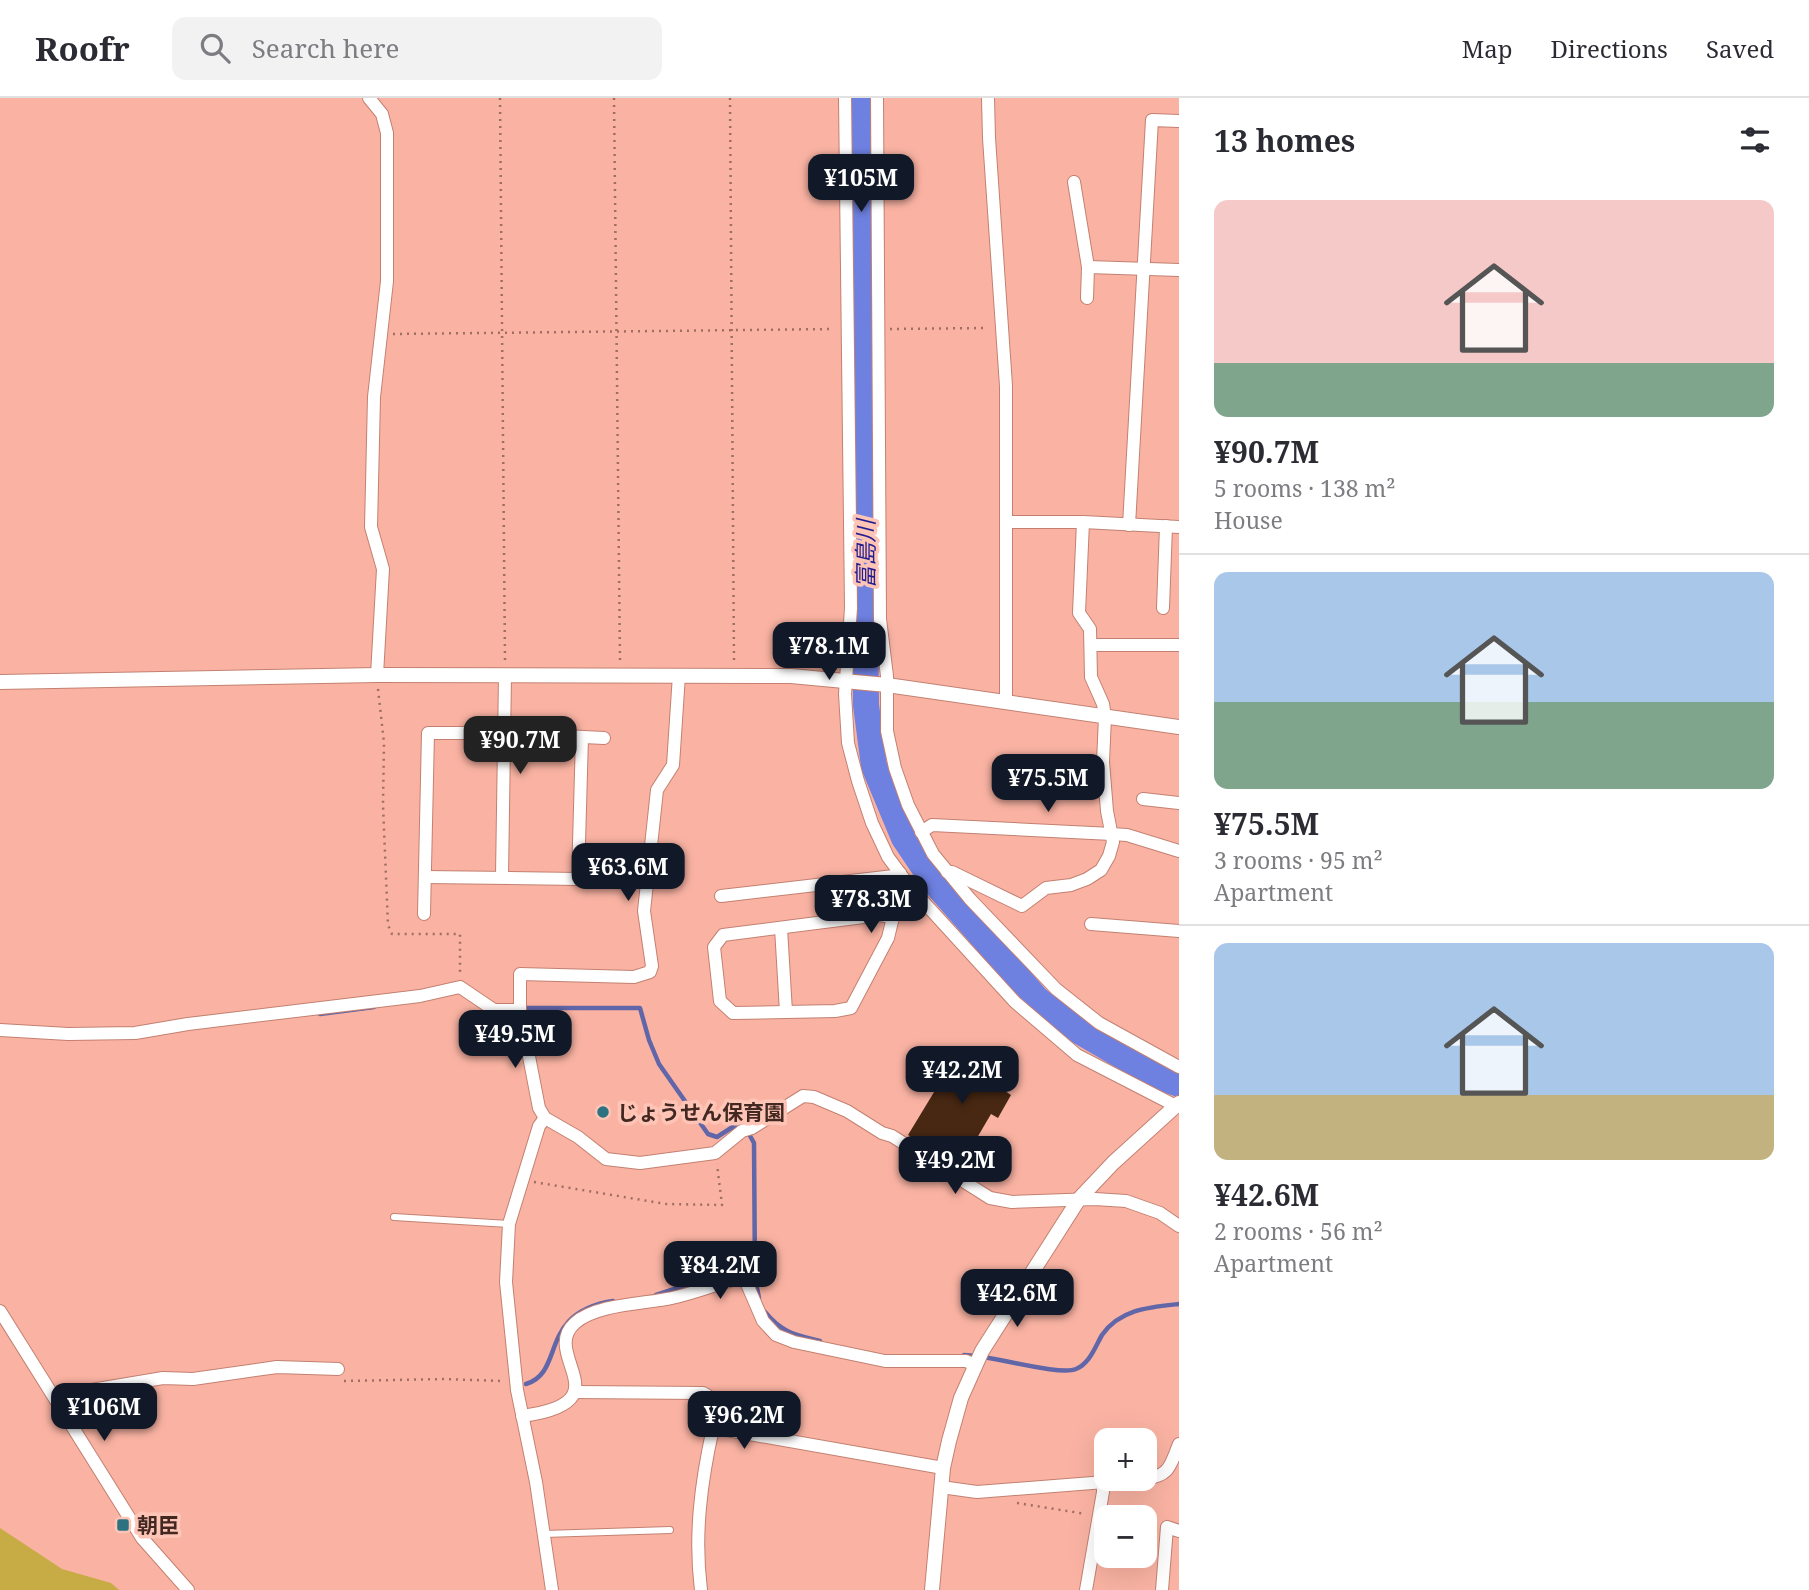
<!DOCTYPE html>
<html lang="en">
<head>
<meta charset="utf-8">
<style>
	:root { --surface:#fff; --page:#f2f2f3; --text:#2b2b33; --muted:#7c7c81; --line:#e1e1e2; --accent:#111827 }
	body { margin:0; font-family:"Noto Serif","Noto Sans JP",serif; background:var(--page); color:var(--text); height:100vh; display:flex; flex-direction:column; font-size:26px; white-space:nowrap }
	* { box-sizing:border-box; margin:0 }
	p { font-size:23px; color:var(--muted) }
	.icon { flex:none; width:38px; height:38px; fill:none; stroke:currentColor; stroke-width:2; stroke-linecap:round; stroke-linejoin:round }
	.map { position:relative; flex:1; overflow:hidden }
	.sheet { display:flex; flex-direction:column; background:var(--surface); width:630px }
	.sheet>* { flex:none }
	.tools { position:absolute; left:1094px; top:1330px; display:grid; gap:14px }
	.tools a { display:grid; place-items:center; width:63px; height:63px; border-radius:14px; background:var(--surface); box-shadow:0 7px 28px #0002; font-size:35px }
	.price { position:absolute; translate:-50% -60px; padding:0 16px; border-radius:14px; background:var(--accent); color:#fff; font-size:23px; line-height:46px; filter:drop-shadow(0 2px 4px #0008) }
	.price::after { content:''; position:absolute; left:50%; top:42px; width:21px; height:16px; margin-left:-10px; background:inherit; clip-path:polygon(0 0,100% 0,50% 100%) }
	.price.on { background:#222; color:#fff }
	ul { padding:0; list-style:none }
	li { display:grid; align-content:center; gap:14px; height:371px; padding:0 35px }
	li+li { border-top:2px solid var(--line) }
	li span { display:grid; place-items:center; height:217px; border-radius:14px; color:#555 }
	li>.icon { margin-inline-start:auto }
	span .icon { width:126px; height:126px; fill:#fffc; stroke-width:1 }
	li b { font-size:30px }
	h2 { display:flex; justify-content:space-between; align-items:center; height:84px; padding:0 35px; font-size:30px }
	header { display:flex; align-items:center; gap:42px; box-sizing:border-box; height:98px; padding:0 35px; background:var(--surface); border-bottom:2px solid var(--line) }
	header strong { font-size:33px }
	nav { display:flex; gap:38px; margin-inline-start:auto; font-size:24px }
	.search { width:490px; height:63px; background:var(--page); display:flex; align-items:center; gap:18px; box-sizing:border-box; padding:0 24px; border-radius:14px; color:var(--muted); font-size:26px }
	main { display:flex; flex:1; min-height:0 }
	.map>svg:first-child { display:block }
	.green { fill:#c7ab45 }
	.lines { fill:none; stroke-linecap:round; stroke-linejoin:round }
	.stream { stroke:#6166a8; stroke-width:4.5 }
	.river { stroke:#6e81e1; stroke-width:26 }
	.building { fill:#482813 }
	.service-casing { stroke:#c38071; stroke-width:8 }
	.minor-casing { stroke:#c38071; stroke-width:14 }
	.tertiary-casing { stroke:#c38071; stroke-width:16 }
	.path { stroke:#9f6e63; stroke-width:2.5; stroke-dasharray:2 5; stroke-linecap:butt }
	.service { stroke:#fff; stroke-width:6 }
	.minor { stroke:#fff; stroke-width:12 }
	.tertiary { stroke:#fff; stroke-width:14 }
	.poi-dot { fill:#2c7280; stroke:#fec5b7; stroke-width:2.5 }
	.labels { text-anchor:middle; dominant-baseline:central; stroke-width:7; stroke-linejoin:round; paint-order:stroke }
	.poi-label { font-size:21px; font-weight:bold; fill:#432822; stroke:#fec5b7; text-anchor:start }
	.water-label { font-size:23px; font-style:italic; fill:#231e8f; stroke:#fec5b7 }
</style>
</head>
<body>
<header>
<strong>Roofr</strong>
<div class="search"><svg class="icon" aria-label="search" viewBox="0 0 24 24"><circle cx="10" cy="10" r="6"/><path d="M15 15l6 6"/></svg>Search here</div>
<nav><a>Map</a><a>Directions</a><a>Saved</a></nav>
</header>
<main>
<div class="map">
<svg width="1179" height="1492" viewBox="0 0 1179 1492">
	<rect width="100%" height="100%" fill="#fab3a3"/>
	<polygon class="green" points="0,1430 62,1471 111,1485 119,1492 0,1492"/>
	<g class="lines">
		<g class="stream">
			<polyline points="527,910 640,910 649,942 659,966 708,1036 717,1039 731,1030 744,1027 754,1045 755,1180 759,1200"/>
			<polyline points="320,916 374,909"/>
			<polyline points="656,1197 735,1171 749,1171 754,1179"/>
			<path d="M 765,1214 C 782,1235 796,1237 820,1243"/>
			<path d="M 964,1257 C 990,1257 1058,1278 1076,1271 C 1090,1265 1095,1249 1102,1237 C 1120,1211 1150,1209 1179,1206"/>
			<path d="M 526,1286 C 566,1274 537,1215 613,1203"/>
		</g>
		<polyline class="river" points="861,0 866,607 874,668 904,740 933,783 1037,901 1079,933 1158,979 1179,986"/>
	</g>
	<polygon class="building" points="962,948 1013,980 1005,993 1011,997 998,1020 991,1016 960,1069 908,1037"/>
	<g class="lines">
		<g class="service-casing">
			<g id="service">
				<polyline points="394,1119 509,1126"/>
				<polyline points="544,1436 670,1432"/>
			</g>
		</g>
		<g class="minor-casing">
			<g id="minor">
				<polyline points="369,0 382,16 387,35 387,183 374,299 371,429 383,471 377,577"/>
				<polyline points="845,0 851,510 845,596 848,645 858,683 872,725 888,759 910,789 1015,904 1077,957 1176,1008"/>
				<polyline points="877,0 880,521 887,578 887,633 895,670 908,707 933,756 970,801 1056,891 1099,925 1179,969"/>
				<polyline points="988,0 989,40 1006,288 1006,604"/>
				<polyline points="1074,84 1088,169 1087,200"/>
				<polyline points="1088,169 1179,172"/>
				<polyline points="1007,424 1083,424 1179,429"/>
				<polyline points="1129,427 1152,22 1179,23"/>
				<polyline points="1163,510 1166,428"/>
				<polyline points="1091,547 1179,547"/>
				<polyline points="679,577 673,667 657,692 644,813 652,868 650,874 634,879 520,876 520,912 539,1010 545,1020 578,1039 606,1061 640,1065 715,1055 742,1033 752,1030 803,998 814,999 847,1013 882,1035 892,1038 990,1100 1012,1104 1095,1101 1126,1103 1160,1115 1179,1128"/>
				<polyline points="1143,701 1179,705"/>
				<polyline points="921,734 932,727 1112,736 1127,737 1179,753"/>
				<polyline points="947,774 952,774 1022,808 1046,790 1071,787 1087,781 1101,772 1109,758 1113,744 1107,713 1103,664 1105,619 1103,606 1091,579 1090,531 1079,515 1083,424"/>
				<polyline points="425,779 578,781 582,639"/>
				<polyline points="502,779 505,577"/>
				<polyline points="721,798 894,778 900,775"/>
				<polyline points="424,816 428,635 504,635 604,640"/>
				<polyline points="1091,826 1179,833"/>
				<polyline points="781,830 786,914 835,913 851,910 888,840 893,819 905,791 910,789"/>
				<polyline points="786,914 733,915 720,903 714,849 723,837 879,817 893,819"/>
				<polyline points="0,932 68,936 135,935 188,926 420,898 460,889 494,912 520,912"/>
				<polyline points="545,1020 539,1028 509,1126 506,1184 517,1292 536,1384 552,1492"/>
				<polyline points="0,1213 142,1440 188,1492"/>
				<polyline points="575,1294 703,1295 708,1298 702,1322 704,1328 943,1370"/>
				<polyline points="57,1301 62,1297 163,1280 193,1281 277,1269 338,1271"/>
				<path d="M 522,1318 C 626,1304 539,1257 575,1225 C 596,1206 644,1206 672,1200 C 695,1195 717,1186 739,1180 L 744,1179 L 763,1223 L 776,1237 L 794,1244 L 885,1263 L 966,1263 L 975,1267"/>
				<path d="M 1144,1381 C 1170,1378 1170,1368 1179,1346"/>
				<polyline points="941,1389 977,1394 1143,1381"/>
				<path d="M 701,1492 C 694,1437 701,1384 713,1330"/>
				<polyline points="1086,1492 1103,1394 1103,1384"/>
				<polyline points="1162,1492 1167,1429 1179,1433"/>
			</g>
		</g>
		<g class="tertiary-casing">
			<g id="tertiary">
				<polyline points="0,584 377,577 791,578 887,587 1179,629"/>
				<polyline points="932,1492 943,1370 949,1343 961,1300 982,1253 1079,1101 1113,1065 1179,1005"/>
			</g>
		</g>
		<g class="path">
			<polyline points="500,0 505,563"/>
			<polyline points="614,0 620,564"/>
			<polyline points="730,0 734,564"/>
			<polyline points="890,231 988,230"/>
			<polyline points="393,236 834,231"/>
			<polyline points="378,591 384,645 383,707 388,827 392,836 460,836 460,875"/>
			<polyline points="534,1084 666,1106 722,1107 717,1066"/>
			<polyline points="344,1283 445,1281 502,1283"/>
			<polyline points="1017,1405 1086,1416"/>
			<polyline points="1144,1426 1155,1428"/>
		</g>
		<use href="#service" class="service"/>
		<use href="#minor" class="minor"/>
		<use href="#tertiary" class="tertiary"/>
	</g>
	<g class="poi-dot">
		<circle cx="603" cy="1014" r="7"/>
		<rect x="116" y="1420" width="14" height="14" rx="3.5"/>
	</g>
	<g class="labels">
		<g class="poi-label">
			<text x="617" y="1014">じょうせん保育園</text>
			<text x="137" y="1427">朝臣</text>
		</g>
		<g class="water-label">
			<text transform="translate(865 456) rotate(-90)">富島川</text>
		</g>
	</g>
</svg>
<div class="tools">
<a>+</a>
<a>−</a>
</div>
<b class="price" style="left:861px;top:116px">¥105M</b>
<b class="price" style="left:829px;top:584px">¥78.1M</b>
<b class="price on" style="left:520px;top:678px">¥90.7M</b>
<b class="price" style="left:1048px;top:716px">¥75.5M</b>
<b class="price" style="left:628px;top:805px">¥63.6M</b>
<b class="price" style="left:871px;top:837px">¥78.3M</b>
<b class="price" style="left:515px;top:972px">¥49.5M</b>
<b class="price" style="left:962px;top:1008px">¥42.2M</b>
<b class="price" style="left:955px;top:1098px">¥49.2M</b>
<b class="price" style="left:720px;top:1203px">¥84.2M</b>
<b class="price" style="left:1017px;top:1231px">¥42.6M</b>
<b class="price" style="left:104px;top:1345px">¥106M</b>
<b class="price" style="left:744px;top:1353px">¥96.2M</b>
</div>
<section class="sheet">
<h2>13 homes<svg class="icon" aria-label="filters" viewBox="0 0 24 24"><path d="M4 7h16M4 17h16"/><circle cx="9" cy="7" r="2"/><circle cx="15" cy="17" r="2"/></svg></h2>
<ul>
<li><span style="background:linear-gradient(#f6c9c9 75%,#7fa58c 0)"><svg class="icon" aria-label="home" viewBox="0 0 24 24"><path d="M3 11l9-7 9 7M6 9v11h12V9"/></svg></span><div><b>¥90.7M</b><p>5 rooms · 138 m²</p><p>House</p></div></li>
<li><span style="background:linear-gradient(#a9c7e8 60%,#7fa58c 0)"><svg class="icon" aria-label="home" viewBox="0 0 24 24"><path d="M3 11l9-7 9 7M6 9v11h12V9"/></svg></span><div><b>¥75.5M</b><p>3 rooms · 95 m²</p><p>Apartment</p></div></li>
<li><span style="background:linear-gradient(#a9c7e8 70%,#c2b280 0)"><svg class="icon" aria-label="home" viewBox="0 0 24 24"><path d="M3 11l9-7 9 7M6 9v11h12V9"/></svg></span><div><b>¥42.6M</b><p>2 rooms · 56 m²</p><p>Apartment</p></div></li>
</ul>
</section>
</main>
</body>
</html>
